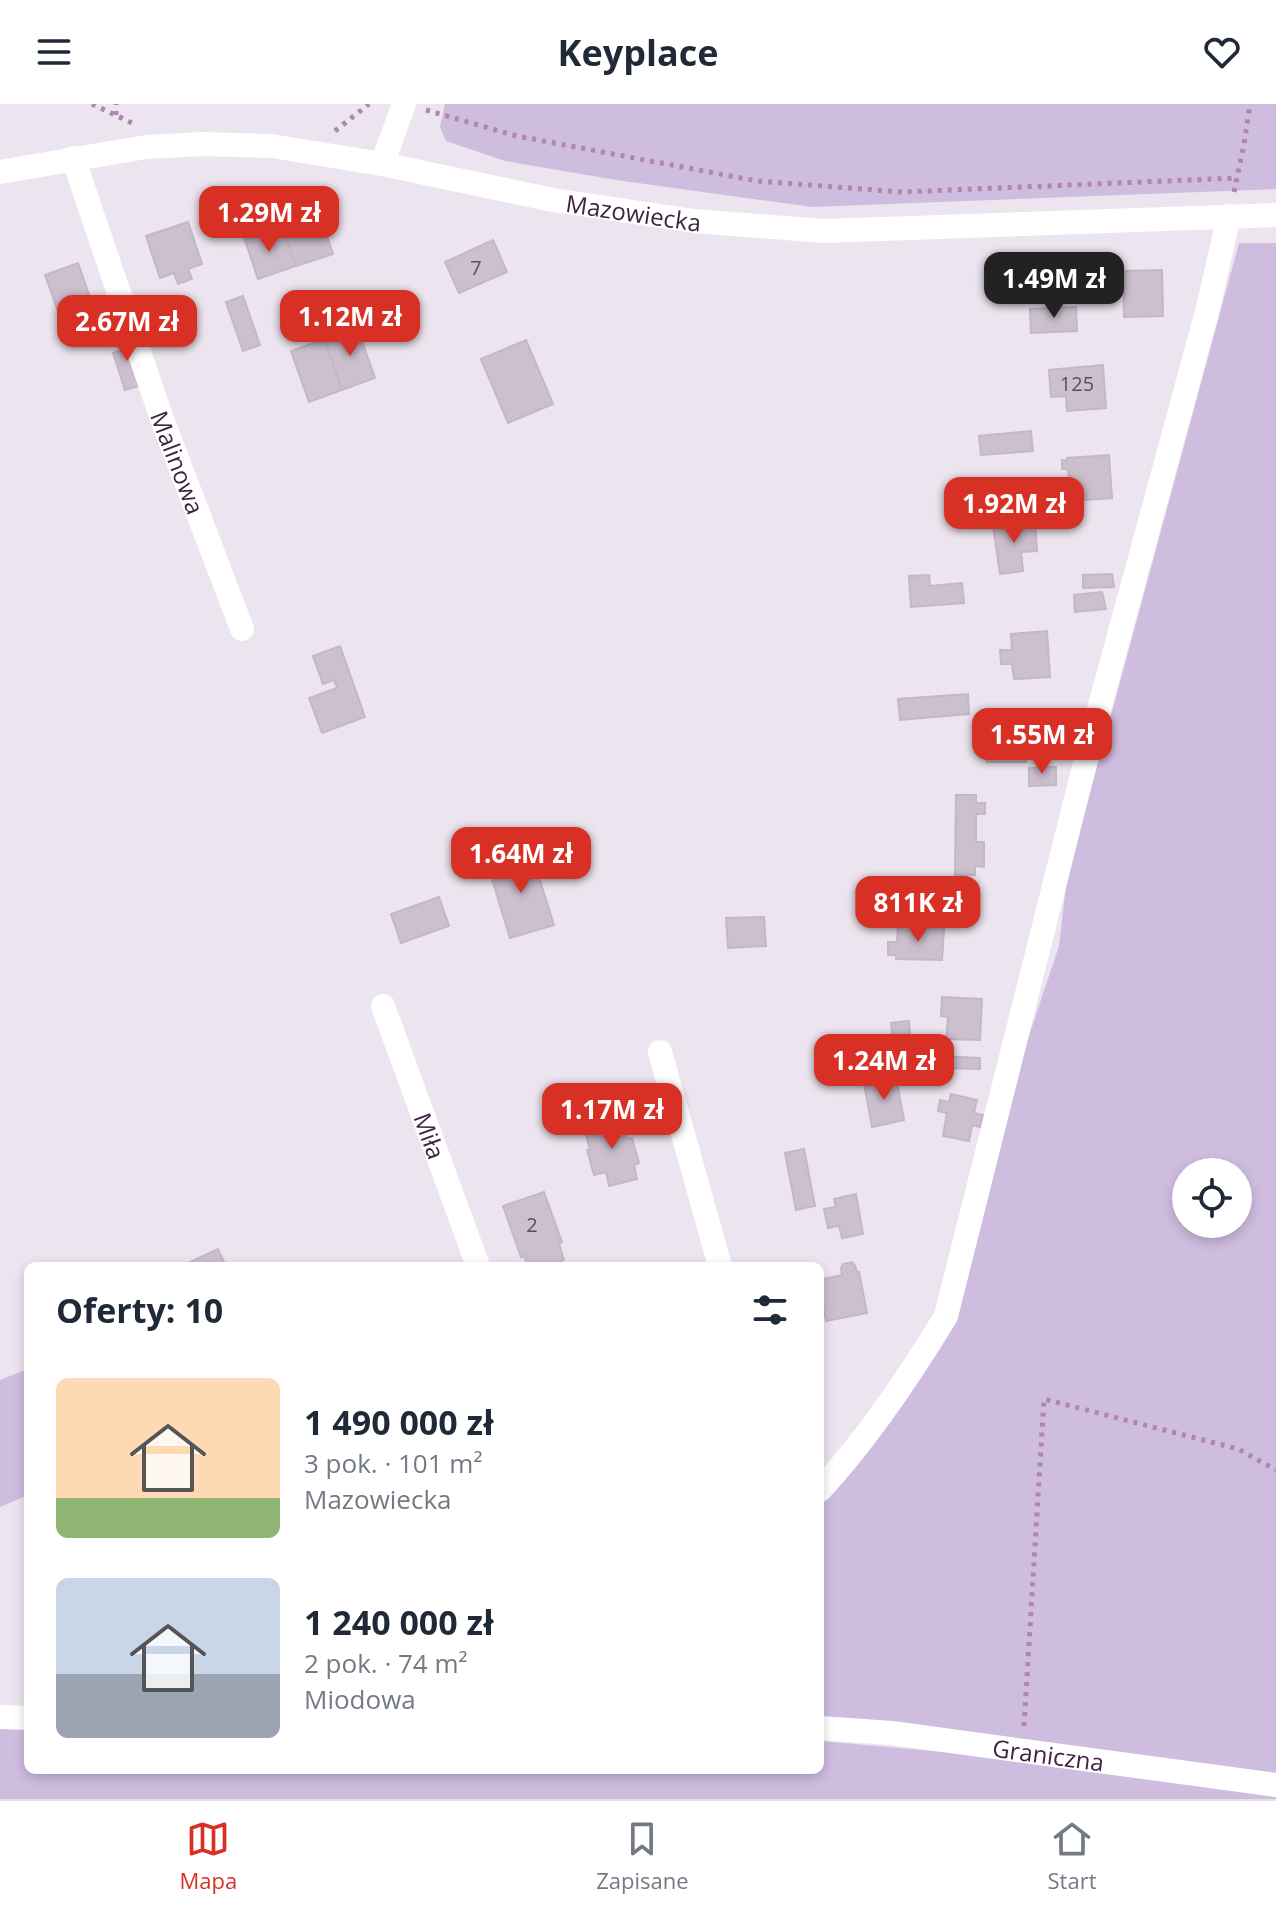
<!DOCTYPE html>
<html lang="pl">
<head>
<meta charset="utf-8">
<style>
	:root { --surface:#fff; --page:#f6f6f7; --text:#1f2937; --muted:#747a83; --line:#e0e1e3; --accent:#d93025 }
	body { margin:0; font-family:"Open Sans",sans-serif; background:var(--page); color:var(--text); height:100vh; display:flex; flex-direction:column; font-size:30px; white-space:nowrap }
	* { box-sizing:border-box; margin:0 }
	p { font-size:26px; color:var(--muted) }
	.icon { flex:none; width:44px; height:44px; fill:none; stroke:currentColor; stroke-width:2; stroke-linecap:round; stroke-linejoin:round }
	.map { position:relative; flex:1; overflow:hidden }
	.side { position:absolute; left:24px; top:1158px; width:800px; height:512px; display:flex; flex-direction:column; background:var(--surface); border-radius:12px; box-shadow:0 4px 12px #0003 }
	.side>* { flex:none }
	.buttons { position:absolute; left:1172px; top:1054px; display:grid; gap:16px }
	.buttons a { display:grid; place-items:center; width:80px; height:80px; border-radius:50%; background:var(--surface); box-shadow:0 4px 12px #0003; font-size:40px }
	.price { position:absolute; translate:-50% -68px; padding:0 18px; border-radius:16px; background:var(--accent); color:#fff; font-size:26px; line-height:52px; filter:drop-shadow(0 2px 4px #0008) }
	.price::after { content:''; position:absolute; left:50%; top:48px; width:24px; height:18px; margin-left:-12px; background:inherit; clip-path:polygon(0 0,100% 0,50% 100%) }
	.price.active { background:#222; color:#fff }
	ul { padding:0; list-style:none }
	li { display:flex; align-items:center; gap:24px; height:200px; padding:0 32px }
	li span { display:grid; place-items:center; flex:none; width:224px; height:160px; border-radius:12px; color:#555 }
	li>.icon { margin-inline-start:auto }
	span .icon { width:96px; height:96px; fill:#fffc; stroke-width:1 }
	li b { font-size:34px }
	h2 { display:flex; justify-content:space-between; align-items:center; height:96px; padding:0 32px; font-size:34px }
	header { display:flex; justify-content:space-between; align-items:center; height:104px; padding:0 32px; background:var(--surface); font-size:36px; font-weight:700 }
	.tabs { display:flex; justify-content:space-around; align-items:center; height:112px; border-top:2px solid var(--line); background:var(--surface); font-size:22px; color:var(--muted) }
	.tabs a { display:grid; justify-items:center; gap:4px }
	.tabs .active { color:var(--accent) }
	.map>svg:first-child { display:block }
	.green { fill:#cfbde0; fill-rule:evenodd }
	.building { fill:#ccc0cf; stroke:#c5b6c8; stroke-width:2 }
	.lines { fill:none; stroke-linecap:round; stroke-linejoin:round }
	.path { stroke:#b084b3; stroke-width:5; stroke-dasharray:4 6; stroke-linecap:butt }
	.street { stroke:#fff; stroke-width:24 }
	.labels { text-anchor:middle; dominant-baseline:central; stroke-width:7; stroke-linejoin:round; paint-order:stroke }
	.number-label { font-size:20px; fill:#634a64 }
	.street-label { font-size:24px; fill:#402341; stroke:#f9f5fa }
</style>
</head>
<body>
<header><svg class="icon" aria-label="menu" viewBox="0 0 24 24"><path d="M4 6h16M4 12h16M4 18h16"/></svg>Keyplace<svg class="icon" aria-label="heart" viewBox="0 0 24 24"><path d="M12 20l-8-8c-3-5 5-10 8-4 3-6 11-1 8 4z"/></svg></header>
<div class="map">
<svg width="1276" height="1695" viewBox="0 0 1276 1695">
	<rect width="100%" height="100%" fill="#ece4ee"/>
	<g class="green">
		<polygon points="445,0 1276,0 1276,85 812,103 616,76 505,57 446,37 440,23"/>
		<path d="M 1239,139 L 1276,139 L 1276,1674 L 820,1618 L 820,1401 L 909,1291 L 1059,842 L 1067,774 ZM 1186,1068 L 1238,1068 L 1238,1120 L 1186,1120 Z"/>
		<polygon points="28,1265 28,1391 0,1403 0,1276"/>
		<polygon points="0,1622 28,1624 28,1666 820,1666 820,1637 990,1652 1276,1692 1276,1695 0,1695"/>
	</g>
	<g class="building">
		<polygon points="322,116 333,150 296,162 284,128"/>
		<polygon points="188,118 202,160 188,165 192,175 178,180 174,169 160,174 146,132"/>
		<polygon points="257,124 261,137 284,128 296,162 258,175 243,130"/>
		<polygon points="493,136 507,168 459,189 445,158"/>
		<polygon points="78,159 92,199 59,210 45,171"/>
		<polygon points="1162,166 1163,212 1124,213 1123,167"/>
		<polygon points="243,192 260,241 243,247 226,198"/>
		<polygon points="1076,203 1077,227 1031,229 1030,205"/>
		<polygon points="357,223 375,274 342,286 324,235"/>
		<polygon points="125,225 142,281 125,286 113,249 122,246 116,228"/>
		<polygon points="324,235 342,286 309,298 291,247"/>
		<polygon points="526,236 553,300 508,319 481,255"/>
		<polygon points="1103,261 1106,304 1067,307 1066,292 1051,293 1049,266"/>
		<polygon points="1031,327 1033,347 981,351 979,332"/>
		<polygon points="1109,351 1112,394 1071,397 1068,365 1062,365 1062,356 1067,357 1067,354"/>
		<polygon points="1013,410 1013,420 993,422 993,413"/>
		<polygon points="1035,418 1037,447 1021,448 1023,467 1000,470 993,422"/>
		<polygon points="1112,470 1114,483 1083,484 1083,471"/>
		<polygon points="929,471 930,482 962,479 964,499 911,503 909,472"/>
		<polygon points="1102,488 1106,505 1075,508 1074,491"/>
		<polygon points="1047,527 1050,573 1014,575 1012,560 1001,560 1000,546 1012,546 1011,530"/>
		<polygon points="340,542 365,613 322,629 309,594 337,584 334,576 323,580 313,552"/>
		<polygon points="968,590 969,610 900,616 898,595"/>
		<rect x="987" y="612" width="39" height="46"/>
		<polygon points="1056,663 1056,681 1029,682 1029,664"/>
		<polygon points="956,691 976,691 976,699 985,699 985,710 976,710 976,738 984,738 984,763 975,762 975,771 955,771"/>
		<polygon points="531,748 554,821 510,834 488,762"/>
		<polygon points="439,793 449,822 401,839 391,810"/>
		<polygon points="764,813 766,842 728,844 726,814"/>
		<polygon points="898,822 944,824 942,856 896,855 896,851 888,851 888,838 897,838"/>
		<polygon points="942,893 982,895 980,936 946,935 948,913 941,912"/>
		<polygon points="909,917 911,943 894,944 891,919"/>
		<polygon points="935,952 980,954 980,965 935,964"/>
		<polygon points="896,973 904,1016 872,1023 864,980"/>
		<polygon points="951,990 977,996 974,1009 983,1011 980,1023 972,1021 969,1037 943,1032 947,1009 938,1007 940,996 949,998"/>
		<polygon points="621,1012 627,1035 632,1034 639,1059 634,1061 637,1075 609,1082 606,1068 594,1071 587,1046 590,1046 584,1022"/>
		<polygon points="804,1045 815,1102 796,1106 785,1049"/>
		<polygon points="544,1088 562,1138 559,1140 564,1156 547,1162 528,1162 524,1152 521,1153 503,1102"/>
		<polygon points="856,1090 863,1130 842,1134 839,1122 828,1124 824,1105 836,1103 834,1095"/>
		<polygon points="218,1145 226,1162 184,1162 184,1161"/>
		<polygon points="852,1158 855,1162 857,1168 859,1168 867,1209 826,1217 820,1186 820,1176 842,1171 841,1164 843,1160"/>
	</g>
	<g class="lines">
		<g class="path">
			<polyline points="92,0 132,19"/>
			<polyline points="426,6 517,32 757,77 902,88 1237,74"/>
			<polyline points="116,11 116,0"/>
			<polyline points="335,27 369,0"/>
			<polyline points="1234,88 1244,40 1250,0"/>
			<polyline points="1024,1622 1044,1295 1238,1345 1276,1366"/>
		</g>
		<g class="street">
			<path id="s1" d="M 73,54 L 162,315 L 242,525"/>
			<polyline points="382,60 404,0"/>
			<path id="s2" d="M 0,68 L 146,43 L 202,40 L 272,42 L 382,60 L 553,96 L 694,117 L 824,127 L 1276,111"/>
			<path id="s3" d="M 383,902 L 478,1162"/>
			<polyline points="660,948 720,1162"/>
			<path d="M 820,1386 C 868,1334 909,1273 946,1212 L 1092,631 L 1208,204 L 1229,112"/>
			<polyline points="0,1613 28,1614"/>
			<path id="s4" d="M 820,1624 L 892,1629 L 1276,1681"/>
		</g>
	</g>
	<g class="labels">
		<g class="number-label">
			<text x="476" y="163">7</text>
			<text x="1077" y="279">125</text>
			<text x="532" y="1120">2</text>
		</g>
		<g class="street-label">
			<text stroke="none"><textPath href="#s2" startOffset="642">Mazowiecka</textPath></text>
			<text stroke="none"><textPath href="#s1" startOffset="322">Malinowa</textPath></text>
			<text stroke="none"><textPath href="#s3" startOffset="138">Miła</textPath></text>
			<text stroke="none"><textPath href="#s4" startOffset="230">Graniczna</textPath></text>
		</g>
	</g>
</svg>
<div class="buttons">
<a><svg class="icon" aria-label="locate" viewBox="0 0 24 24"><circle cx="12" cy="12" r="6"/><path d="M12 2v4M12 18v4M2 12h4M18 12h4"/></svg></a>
</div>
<b class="price" style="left:269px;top:150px">1.29M zł</b>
<b class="price active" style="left:1054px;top:216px">1.49M zł</b>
<b class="price" style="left:350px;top:254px">1.12M zł</b>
<b class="price" style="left:127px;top:259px">2.67M zł</b>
<b class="price" style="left:1014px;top:441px">1.92M zł</b>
<b class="price" style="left:1042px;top:672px">1.55M zł</b>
<b class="price" style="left:521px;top:791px">1.64M zł</b>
<b class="price" style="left:918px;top:840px">811K zł</b>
<b class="price" style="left:884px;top:998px">1.24M zł</b>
<b class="price" style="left:612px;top:1047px">1.17M zł</b>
<section class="side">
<h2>Oferty: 10<svg class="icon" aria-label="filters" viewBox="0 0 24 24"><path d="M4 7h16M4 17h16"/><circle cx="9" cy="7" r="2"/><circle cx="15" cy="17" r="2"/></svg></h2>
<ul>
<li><span style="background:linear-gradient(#ffd9b3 75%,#8fb573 0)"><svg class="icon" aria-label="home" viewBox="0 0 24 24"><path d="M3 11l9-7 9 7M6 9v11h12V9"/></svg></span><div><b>1 490 000 zł</b><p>3 pok. · 101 m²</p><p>Mazowiecka</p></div></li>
<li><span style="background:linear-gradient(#c9d6e8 60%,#9aa5b1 0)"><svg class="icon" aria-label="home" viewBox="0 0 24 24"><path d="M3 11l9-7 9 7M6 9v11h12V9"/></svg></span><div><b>1 240 000 zł</b><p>2 pok. · 74 m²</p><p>Miodowa</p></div></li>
</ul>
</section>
</div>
<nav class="tabs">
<a class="active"><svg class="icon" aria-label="map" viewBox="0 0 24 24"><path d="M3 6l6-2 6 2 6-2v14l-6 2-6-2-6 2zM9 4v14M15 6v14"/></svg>Mapa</a>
<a><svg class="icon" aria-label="saved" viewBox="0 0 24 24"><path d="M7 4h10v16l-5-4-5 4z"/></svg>Zapisane</a>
<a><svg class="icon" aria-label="home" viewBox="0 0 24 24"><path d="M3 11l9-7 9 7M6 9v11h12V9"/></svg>Start</a>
</nav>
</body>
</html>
